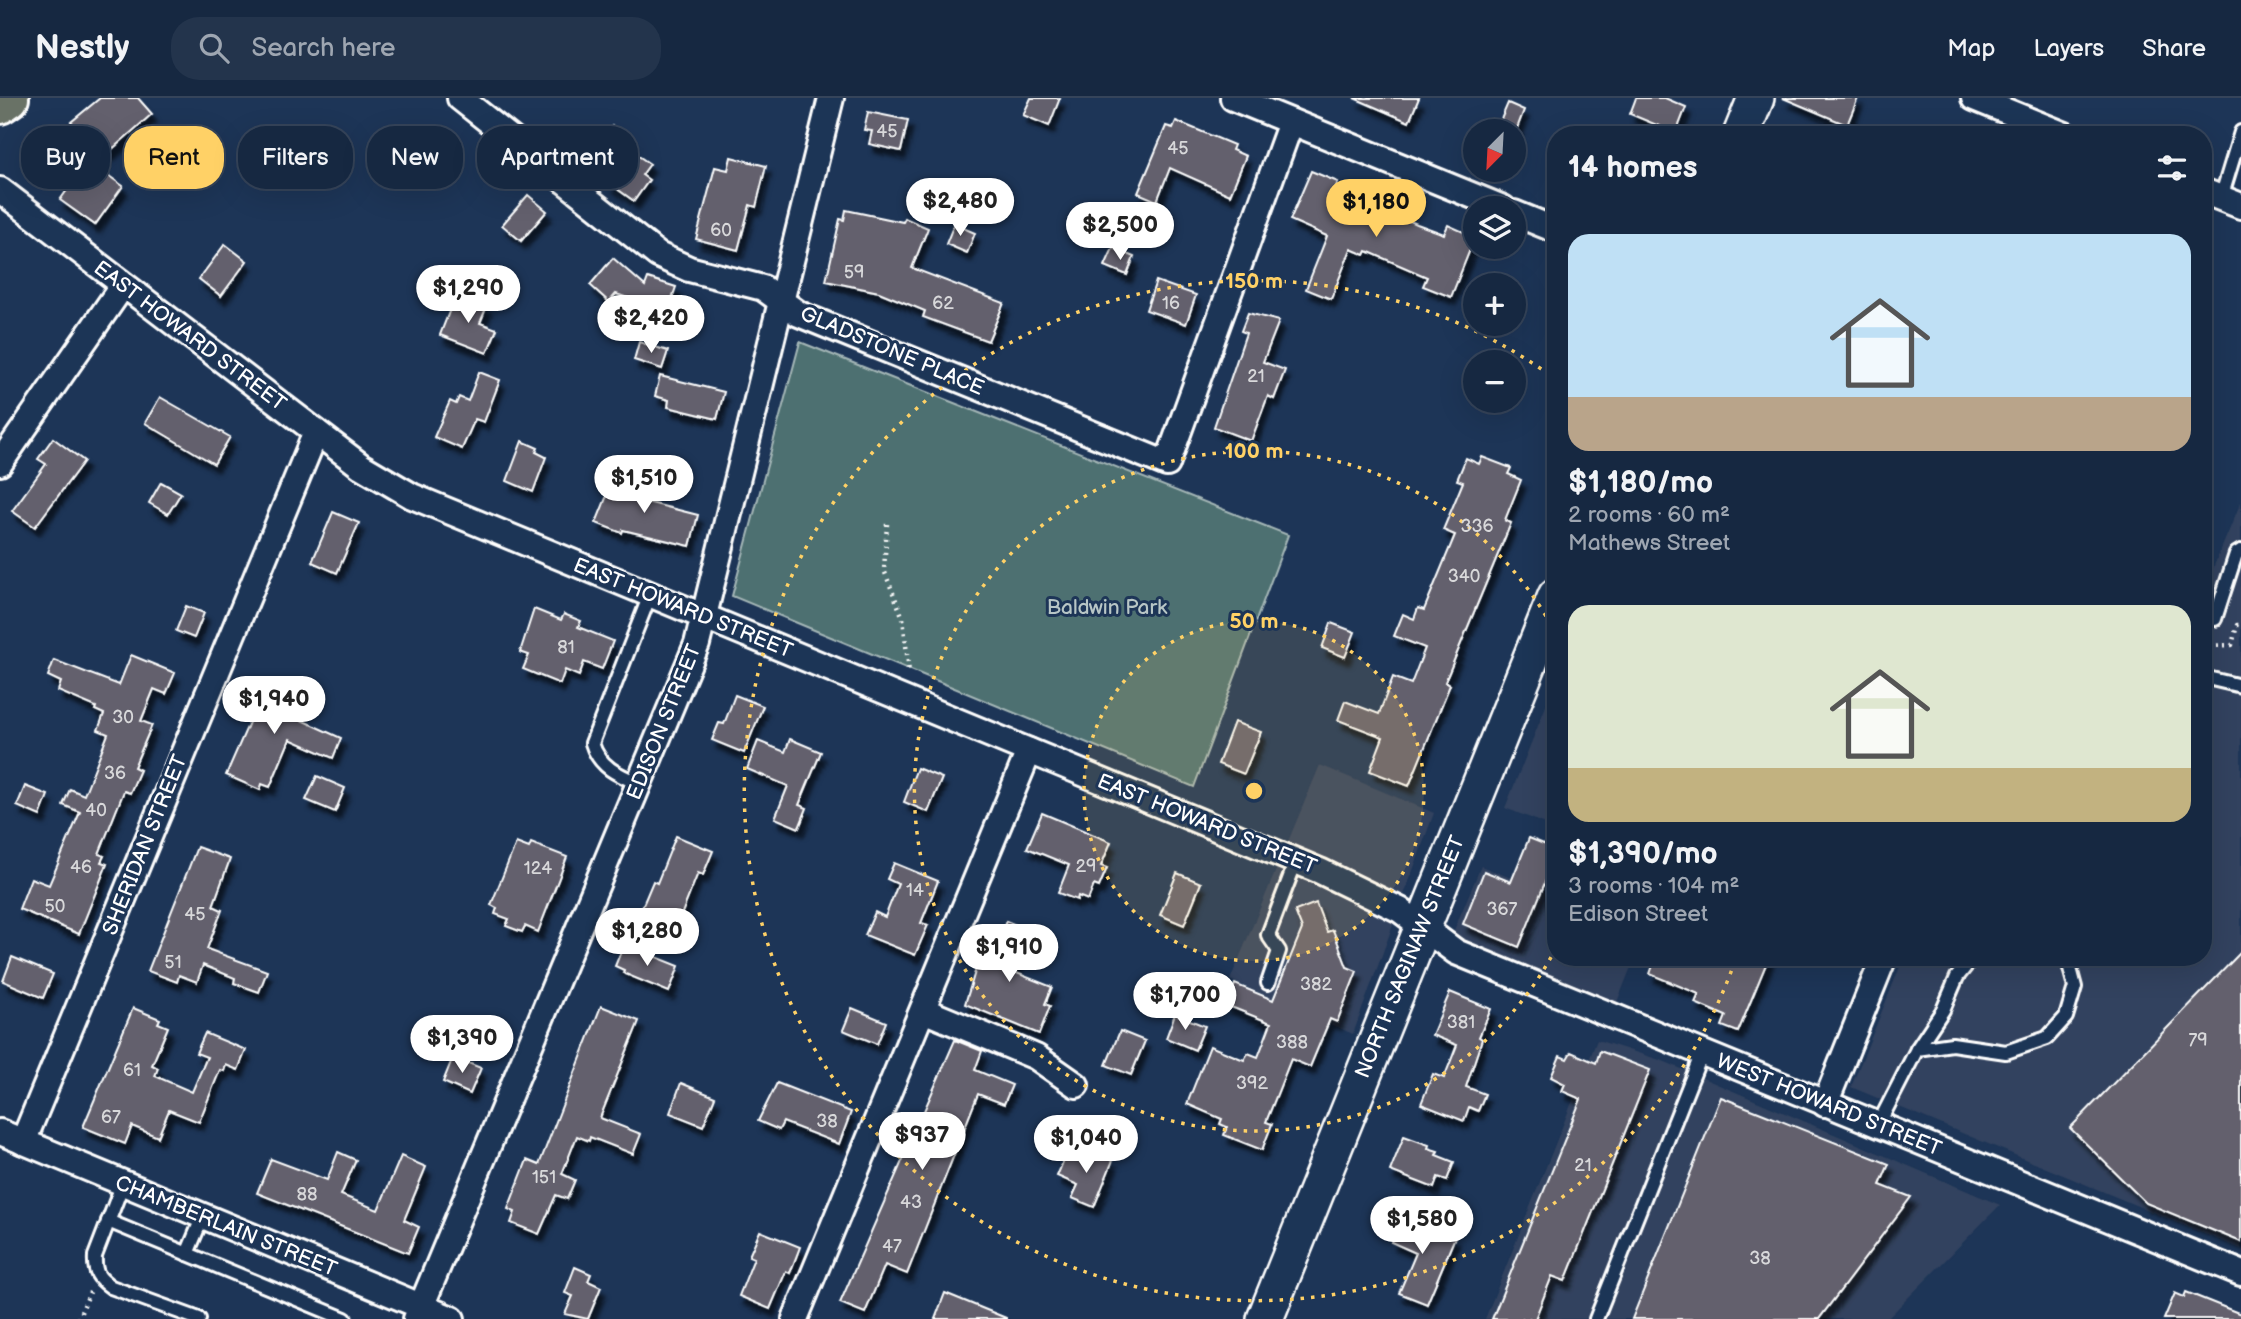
<!DOCTYPE html>
<html lang="en">
<head>
<meta charset="utf-8">
<style>
	:root { --surface:#162841; --page:#23344c; --text:#f1f3f6; --muted:#9ea6b1; --line:#35445a; --accent:#ffd166 }
	body { margin:0; font-family:"Balsamiq Sans",sans-serif; background:var(--page); color:var(--text); height:100vh; display:flex; flex-direction:column; font-size:26px; white-space:nowrap }
	* { box-sizing:border-box; margin:0 }
	p { font-size:23px; color:var(--muted) }
	.icon { flex:none; width:38px; height:38px; fill:none; stroke:currentColor; stroke-width:2; stroke-linecap:round; stroke-linejoin:round }
	.map { position:relative; flex:1; overflow:hidden }
	.sheet { position:absolute; left:1547px; top:28px; width:665px; height:840px; display:flex; flex-direction:column; background:var(--surface); border-radius:28px; box-shadow:0 7px 28px #0002,0 0 0 2px var(--line) }
	.sheet>* { flex:none }
	.top-card { position:absolute; left:21px; top:28px; width:665px; height:63px; display:flex; gap:14px }
	.needle { width:46px; rotate:204deg }
	.buttons { position:absolute; left:1463px; top:21px; display:grid; gap:14px }
	.buttons a { display:grid; place-items:center; width:63px; height:63px; border-radius:50%; background:var(--surface); box-shadow:0 7px 28px #0002,0 0 0 2px var(--line); font-size:35px }
	.price { position:absolute; translate:-50% -60px; padding:0 16px; border-radius:24px; background:#fff; color:#222; font-size:23px; line-height:46px; filter:drop-shadow(0 2px 4px #0008) }
	.price::after { content:''; position:absolute; left:50%; top:42px; width:21px; height:16px; margin-left:-10px; background:inherit; clip-path:polygon(0 0,100% 0,50% 100%) }
	.price.on { background:var(--accent); color:#111 }
	ul { padding:0; list-style:none }
	li { display:grid; align-content:center; gap:14px; height:371px; padding:0 21px }
	li span { display:grid; place-items:center; height:217px; border-radius:21px; color:#555 }
	li>.icon { margin-inline-start:auto }
	span .icon { width:126px; height:126px; fill:#fffc; stroke-width:1 }
	li b { font-size:30px }
	h2 { display:flex; justify-content:space-between; align-items:center; height:84px; padding:0 21px; font-size:30px }
	.tag { padding:0 24px; border-radius:28px; background:var(--surface); box-shadow:0 7px 28px #0002,0 0 0 2px var(--line); font-size:24px; line-height:63px }
	.tag.on { background:var(--accent); color:#111 }
	header { display:flex; align-items:center; gap:42px; box-sizing:border-box; height:98px; padding:0 35px; background:var(--surface); border-bottom:2px solid var(--line) }
	header strong { font-size:33px }
	nav { display:flex; gap:38px; margin-inline-start:auto; font-size:24px }
	.search { width:490px; height:63px; background:var(--page); display:flex; align-items:center; gap:18px; box-sizing:border-box; padding:0 24px; border-radius:28px; color:var(--muted); font-size:26px }
	.map>svg:first-child { display:block }
	.built { fill:#32425e }
	.green { fill:#4e7071; stroke:#a6b8b8; stroke-width:2 }
	.building { fill:#63616d; stroke:#fff; stroke-width:2; filter:url(#shadow) }
	.lines { fill:none; stroke-linecap:round; stroke-linejoin:round }
	.lane-casing { stroke:#fff; stroke-width:18 }
	.street-casing { stroke:#fff; stroke-width:30 }
	.secondary-casing { stroke:#fff; stroke-width:40 }
	.primary-casing { stroke:#fff; stroke-width:44 }
	.path { stroke:#fff; stroke-width:4.5; stroke-dasharray:2 5; stroke-linecap:butt }
	.lane { stroke:#1d3557; stroke-width:12 }
	.street { stroke:#1d3557; stroke-width:24 }
	.secondary { stroke:#1d3557; stroke-width:35 }
	.primary { stroke:#697266; stroke-width:38 }
	.ring { fill:none; stroke:#ffd166; stroke-width:3.5; stroke-dasharray:3.5 7 }
	.labels { text-anchor:middle; dominant-baseline:central; stroke-width:6; stroke-linejoin:round; paint-order:stroke }
	.number-label { font-size:18px; fill:#d8d8da }
	.street-label { font-size:21px; fill:#fff; stroke:#1d3557 }
	.park-label { font-size:21px; fill:#b8c6c6; stroke:#1d3557 }
	.centre { fill:#ffd166; stroke:#1d3557; stroke-width:3.5 }
	.ring-label { font-size:21px; text-anchor:middle; font-weight:bold; fill:#ffd166; stroke:#1d3557; stroke-width:6; stroke-linejoin:round; paint-order:stroke }
</style>
</head>
<body>
<header>
<strong>Nestly</strong>
<div class="search"><svg class="icon" aria-label="search" viewBox="0 0 24 24"><circle cx="10" cy="10" r="6"/><path d="M15 15l6 6"/></svg>Search here</div>
<nav><a>Map</a><a>Layers</a><a>Share</a></nav>
</header>
<div class="map">
<svg width="2241" height="1221" viewBox="0 0 2241 1221">
	<defs>
		<filter id="shadow"><feDropShadow dx="4.5" dy="8" stdDeviation="2" flood-color="#0009"/></filter>
	</defs>
	<rect width="100%" height="100%" fill="#1d3557"/>
	<filter id="ink" filterUnits="userSpaceOnUse"><feTurbulence type="fractalNoise" baseFrequency=".0143" numOctaves="2"/><feDisplacementMap in="SourceGraphic" scale="14" xChannelSelector="R" yChannelSelector="G"/><feConvolveMatrix kernelMatrix="1 2 1 2 8 2 1 2 1" color-interpolation-filters="sRGB"/></filter>
	<g filter="url(#ink)">
		<g class="built">
			<polygon points="2241,404 2241,1151 1851,989 1904,859 2203,859 2203,494"/>
			<polygon points="1556,583 1556,730 1505,710"/>
			<polygon points="1320,667 1434,715 1353,936 1230,882"/>
			<polygon points="1481,768 1556,798 1556,859 1635,859 1617,904 1452,837"/>
			<polygon points="1597,942 1663,963 2000,1107 1887,1221 1485,1221"/>
		</g>
		<polygon class="green" points="800,244 1288,437 1194,689 732,498"/>
		<g class="building">
			<polygon points="100,0 138,0 152,16 101,61 71,24"/>
			<polygon points="1031,0 1060,0 1049,28 1023,17"/>
			<polygon points="1354,0 1419,0 1409,24"/>
			<polygon points="1636,0 1665,0 1686,9 1676,35 1630,16"/>
			<polygon points="1783,0 1858,0 1847,27"/>
			<polygon points="1508,5 1524,12 1516,33 1496,33"/>
			<polygon points="868,14 908,22 901,53 869,46 872,33 864,32"/>
			<polygon points="1176,23 1234,47 1232,52 1246,58 1230,97 1170,70 1157,103 1138,95 1166,28 1173,30"/>
			<polygon points="612,28 632,43 627,50 650,66 642,77 649,82 634,103 609,85 614,79 581,54 599,30 606,35"/>
			<polygon points="731,59 766,68 756,109 750,107 738,152 696,141 715,69 728,72"/>
			<polygon points="88,63 123,88 95,127 60,102"/>
			<polygon points="1311,73 1338,84 1335,91 1417,126 1444,136 1448,127 1475,139 1451,199 1423,188 1427,179 1367,153 1365,157 1351,151 1331,201 1306,191 1327,138 1290,122"/>
			<polygon points="528,97 547,113 521,143 502,127"/>
			<polygon points="846,112 903,124 905,120 928,130 912,170 1004,205 988,243 923,219 925,213 879,194 826,183 840,121 844,122"/>
			<polygon points="954,126 975,135 967,155 946,146"/>
			<polygon points="225,146 247,163 221,198 199,181"/>
			<polygon points="1113,150 1134,159 1127,177 1105,168"/>
			<polygon points="613,160 645,188 648,180 676,189 669,209 676,216 616,196 609,204 590,187"/>
			<polygon points="1156,183 1196,197 1186,226 1146,212"/>
			<polygon points="456,196 487,208 480,225 497,231 487,255 440,237"/>
			<polygon points="1248,215 1279,223 1263,264 1285,272 1274,301 1268,298 1251,343 1214,329 1246,235 1241,233"/>
			<polygon points="639,244 668,253 662,271 634,262"/>
			<polygon points="479,274 500,282 484,324 475,321 462,351 434,339 450,303 456,306 459,299 468,303"/>
			<polygon points="660,278 724,294 717,321 668,309 669,302 655,298"/>
			<polygon points="160,299 230,339 214,366 145,325"/>
			<polygon points="53,340 84,363 35,429 12,413 46,366 38,361"/>
			<polygon points="522,343 538,350 536,354 546,359 533,394 507,383"/>
			<polygon points="1482,359 1511,370 1508,376 1521,382 1505,422 1511,425 1445,584 1450,587 1409,688 1370,673 1383,639 1338,622 1345,603 1379,616 1393,579 1411,586 1425,550 1394,538 1403,516 1414,521 1418,510 1424,512 1455,437 1443,432 1463,384 1457,382 1466,360 1479,366"/>
			<polygon points="616,375 634,382 629,394 637,397 635,401 698,417 690,448 623,432 622,435 596,425"/>
			<polygon points="161,384 181,395 168,416 149,405"/>
			<polygon points="333,414 359,425 337,475 312,464"/>
			<polygon points="186,508 204,515 194,540 176,533"/>
			<polygon points="534,511 561,522 564,516 581,523 578,529 613,543 602,571 584,564 579,578 565,572 560,586 523,571 529,557 520,554"/>
			<polygon points="1331,525 1355,534 1345,559 1322,550"/>
			<polygon points="131,557 175,575 166,596 154,591 141,623 152,627 134,669 140,672 130,695 124,693 99,756 104,758 101,764 107,766 79,836 19,811 31,780 49,787 80,714 63,707 70,691 84,697 108,636 98,632 104,616 95,612 96,609 58,593 61,584 48,578 54,562 119,587"/>
			<polygon points="257,583 300,601 298,605 305,608 299,621 341,640 333,660 290,641 270,689 262,686 260,692 226,677 254,613 246,609"/>
			<polygon points="735,597 763,608 744,655 712,642 719,625 724,626"/>
			<polygon points="1234,624 1261,634 1244,676 1218,666"/>
			<polygon points="790,641 821,654 799,707 807,710 799,730 775,720 788,688 747,671 758,643 785,654"/>
			<polygon points="917,670 942,680 928,714 904,704"/>
			<polygon points="317,678 345,690 335,714 306,702"/>
			<polygon points="25,688 48,697 40,718 17,708"/>
			<polygon points="1042,715 1111,744 1101,768 1107,770 1099,789 1094,787 1088,802 1078,798 1077,802 1058,795 1069,767 1027,750"/>
			<polygon points="676,738 713,753 703,777 698,775 676,830 640,814 653,783 657,785"/>
			<polygon points="1529,740 1556,751 1556,786 1546,782 1519,849 1463,826 1484,773 1511,784"/>
			<polygon points="516,745 529,750 531,745 567,759 538,834 525,828 522,834 506,828 509,821 495,816 497,810 491,807"/>
			<polygon points="197,749 230,761 213,808 222,812 207,851 267,873 259,894 234,885 235,880 203,867 197,884 179,877 177,884 148,873"/>
			<polygon points="894,765 938,783 921,825 928,827 915,857 865,837 875,814 885,819 898,786 887,781"/>
			<polygon points="1177,775 1201,785 1184,827 1160,817"/>
			<polygon points="1316,805 1327,834 1333,832 1347,869 1357,873 1337,924 1330,921 1310,969 1291,961 1266,1024 1272,1026 1262,1052 1224,1037 1227,1029 1220,1026 1222,1021 1187,1006 1210,948 1244,962 1248,955 1258,959 1271,925 1226,907 1235,886 1273,902 1302,831 1295,813"/>
			<polygon points="1006,823 1029,832 1014,874 1052,889 1045,906 1050,908 1039,936 965,906 983,848 994,852"/>
			<polygon points="624,846 679,868 669,894 623,875 624,872 615,868"/>
			<polygon points="2241,854 2241,1144 2146,1105 2070,1030"/>
			<polygon points="12,859 53,876 43,900 3,883"/>
			<polygon points="1656,859 1769,859 1738,934 1722,928 1726,918 1695,905 1699,896 1650,876"/>
			<polygon points="1450,894 1491,911 1479,939 1482,941 1466,989 1485,996 1478,1013 1469,1009 1464,1023 1421,1006 1433,976 1444,980 1457,947 1432,937"/>
			<polygon points="601,908 639,923 600,1020 641,1036 633,1056 590,1039 589,1043 577,1038 562,1076 575,1082 567,1101 556,1097 539,1136 511,1125 515,1114 508,1111 527,1062 539,1067"/>
			<polygon points="133,910 160,921 158,925 168,929 152,967 158,970 155,978 192,994 207,959 196,955 205,935 246,952 238,972 226,967 224,973 220,972 199,1024 169,1012 158,1039 132,1028 125,1046 83,1029"/>
			<polygon points="852,910 886,924 877,946 843,932"/>
			<polygon points="1175,916 1205,928 1195,952 1166,940"/>
			<polygon points="1120,933 1145,943 1131,977 1106,967"/>
			<polygon points="955,942 982,953 975,972 1012,987 1004,1006 978,996 907,1176 885,1167 865,1215 840,1205"/>
			<polygon points="1600,953 1650,972 1565,1183 1552,1178 1535,1221 1492,1221 1581,1001 1562,993 1565,986 1551,979 1560,958 1567,961 1571,954 1596,965"/>
			<polygon points="453,959 481,970 470,996 443,984"/>
			<polygon points="681,985 715,999 703,1028 670,1015"/>
			<polygon points="777,985 851,1014 839,1046 783,1024 779,1032 758,1023"/>
			<polygon points="1721,999 1889,1066 1880,1087 1911,1099 1819,1221 1632,1221"/>
			<polygon points="1404,1038 1429,1047 1428,1050 1438,1053 1436,1057 1454,1064 1447,1082 1438,1079 1434,1090 1390,1073"/>
			<polygon points="1068,1052 1088,1061 1091,1053 1113,1062 1094,1109 1072,1100 1078,1087 1057,1078"/>
			<polygon points="338,1054 356,1062 341,1097 378,1112 401,1058 426,1069 404,1122 419,1129 408,1155 257,1095 271,1061 327,1082"/>
			<polygon points="1402,1116 1455,1139 1427,1206 1399,1195 1416,1155 1391,1144"/>
			<polygon points="760,1133 800,1149 790,1175 786,1173 770,1211 739,1198 754,1160 749,1158"/>
			<polygon points="575,1169 591,1176 588,1183 601,1189 588,1221 565,1216 573,1198 565,1195"/>
			<polygon points="2186,1194 2241,1216 2241,1221 2164,1221 2175,1195 2184,1199"/>
			<polygon points="945,1195 1006,1220 1006,1221 935,1221"/>
		</g>
		<g class="lines">
			<g class="lane-casing">
				<g id="lane">
					<polyline points="2221,100 2241,34"/>
					<polyline points="2203,517 2215,521 2236,456 2241,453"/>
					<polyline points="2203,579 2241,588"/>
					<path d="M 640,686 C 618,677 599,669 592,645 L 650,497"/>
					<polyline points="1268,885 1279,853 1268,837 1296,763"/>
					<polyline points="1917,951 1952,946 2006,954 2047,940 2066,919 2075,889 2067,859"/>
					<polyline points="1878,1027 1917,951 1943,912 1957,879 1973,859"/>
					<path d="M 123,1085 L 95,1158 C 94,1174 98,1180 111,1189 L 199,1221"/>
					<polyline points="108,1123 345,1221"/>
					<polyline points="187,1156 203,1118"/>
					<polyline points="1596,1221 1702,955"/>
				</g>
			</g>
			<g class="street-casing">
				<g id="street">
					<polyline points="460,0 658,157 689,171 763,190 799,216 1167,366 1291,24"/>
					<polyline points="1233,0 1503,110"/>
					<polyline points="1974,0 2065,37"/>
					<polyline points="0,92 361,368 412,398 1320,773 1400,812 1456,854 2241,1175"/>
					<polyline points="2203,93 2241,108"/>
					<polyline points="1514,115 1556,132"/>
					<polyline points="0,365 123,187"/>
					<polyline points="923,912 1036,959 1076,987"/>
					<polyline points="1825,1006 1884,859"/>
					<polyline points="0,1034 452,1221"/>
					<polyline points="23,1044 316,334"/>
					<polyline points="416,1221 697,546 831,0"/>
					<polyline points="795,1221 1029,653"/>
				</g>
			</g>
			<g class="secondary-casing">
				<g id="secondary">
					<polyline points="1741,37 1756,0"/>
					<polyline points="1265,1221 1556,498"/>
				</g>
			</g>
			<g class="primary-casing">
				<polyline id="primary" points="0,6 9,0"/>
			</g>
			<g class="path">
				<polyline points="887,426 884,472 903,520 909,574"/>
				<polyline points="2203,548 2232,547 2237,527 2241,527"/>
				<polyline points="78,1221 90,1194"/>
			</g>
			<use href="#lane" class="lane"/>
			<use href="#street" class="street"/>
			<use href="#secondary" class="secondary"/>
			<use href="#primary" class="primary"/>
		</g>
	</g>
	<circle cx="1254" cy="693" r="170" fill="#ffd166" fill-opacity=".12"/>
	<g class="ring">
		<circle cx="1254" cy="693" r="170"/>
		<path d="M1556 850A340 340 0 1 1 1556 536"/>
		<path d="M1735 863A510 510 0 1 1 1554 280"/>
	</g>
	<g class="labels">
		<g class="number-label">
			<text x="887" y="33">45</text>
			<text x="1178" y="50">45</text>
			<text x="721" y="132">60</text>
			<text x="854" y="174">59</text>
			<text x="943" y="205">62</text>
			<text x="1171" y="205">16</text>
			<text x="1256" y="278">21</text>
			<text x="1477" y="428">336</text>
			<text x="1464" y="478">340</text>
			<text x="566" y="549">81</text>
			<text x="123" y="619">30</text>
			<text x="115" y="675">36</text>
			<text x="96" y="712">40</text>
			<text x="1086" y="768">29</text>
			<text x="81" y="769">46</text>
			<text x="538" y="770">124</text>
			<text x="915" y="792">14</text>
			<text x="55" y="808">50</text>
			<text x="1502" y="811">367</text>
			<text x="195" y="816">45</text>
			<text x="173" y="864">51</text>
			<text x="1316" y="886">382</text>
			<text x="1461" y="924">381</text>
			<text x="2198" y="942">79</text>
			<text x="1292" y="944">388</text>
			<text x="132" y="972">61</text>
			<text x="1252" y="985">392</text>
			<text x="111" y="1019">67</text>
			<text x="827" y="1023">38</text>
			<text x="1583" y="1067">21</text>
			<text x="544" y="1079">151</text>
			<text x="307" y="1096">88</text>
			<text x="911" y="1104">43</text>
			<text x="892" y="1148">47</text>
			<text x="1760" y="1160">38</text>
		</g>
		<g class="street-label">
			<text transform="translate(190 238) rotate(37)">EAST HOWARD STREET</text>
			<text transform="translate(892 253) rotate(23)">GLADSTONE PLACE</text>
			<text transform="translate(683 510) rotate(22)">EAST HOWARD STREET</text>
			<text transform="translate(664 624) rotate(-68)">EDISON STREET</text>
			<text transform="translate(1207 726) rotate(22)">EAST HOWARD STREET</text>
			<text transform="translate(145 747) rotate(-68)">SHERIDAN STREET</text>
			<text transform="translate(1410 859) rotate(-68)">NORTH SAGINAW STREET</text>
			<text transform="translate(1829 1007) rotate(22)">WEST HOWARD STREET</text>
			<text transform="translate(226 1128) rotate(22)">CHAMBERLAIN STREET</text>
		</g>
		<g class="park-label">
			<text x="1107" y="509">Baldwin Park</text>
		</g>
	</g>
	<circle cx="1254" cy="693" r="10" class="centre"/>
	<g class="ring-label">
		<text x="1254" y="190">150 m</text>
		<text x="1254" y="360">100 m</text>
		<text x="1254" y="530">50 m</text>
	</g>
</svg>
<div class="buttons">
<a><svg class="needle" viewBox="-14 -14 28 28"><path d="M0-13l5 13h-10z" fill="#e53935"/><path d="M0 13l5-13h-10z" fill="#9ea6b1"/></svg></a>
<a><svg class="icon" aria-label="layers" viewBox="0 0 24 24"><path d="M12 4l9 5-9 5-9-5zM3 14l9 5 9-5"/></svg></a>
<a>+</a>
<a>−</a>
</div>
<b class="price" style="left:960px;top:140px">$2,480</b>
<b class="price on" style="left:1376px;top:141px">$1,180</b>
<b class="price" style="left:1120px;top:164px">$2,500</b>
<b class="price" style="left:468px;top:227px">$1,290</b>
<b class="price" style="left:651px;top:257px">$2,420</b>
<b class="price" style="left:644px;top:417px">$1,510</b>
<b class="price" style="left:274px;top:638px">$1,940</b>
<b class="price" style="left:647px;top:870px">$1,280</b>
<b class="price" style="left:1009px;top:886px">$1,910</b>
<b class="price" style="left:1185px;top:934px">$1,700</b>
<b class="price" style="left:462px;top:977px">$1,390</b>
<b class="price" style="left:922px;top:1074px">$937</b>
<b class="price" style="left:1086px;top:1077px">$1,040</b>
<b class="price" style="left:1422px;top:1158px">$1,580</b>
<div class="top-card">
<a class="tag">Buy</a>
<a class="tag on">Rent</a>
<a class="tag">Filters</a>
<a class="tag">New</a>
<a class="tag">Apartment</a>
</div>
<section class="sheet">
<h2>14 homes<svg class="icon" aria-label="filters" viewBox="0 0 24 24"><path d="M4 7h16M4 17h16"/><circle cx="9" cy="7" r="2"/><circle cx="15" cy="17" r="2"/></svg></h2>
<ul>
<li><span style="background:linear-gradient(#bfe0f5 75%,#b9a48a 0)"><svg class="icon" aria-label="home" viewBox="0 0 24 24"><path d="M3 11l9-7 9 7M6 9v11h12V9"/></svg></span><div><b>$1,180/mo</b><p>2 rooms · 60 m²</p><p>Mathews Street</p></div></li>
<li><span style="background:linear-gradient(#dfe7d0 75%,#c2b280 0)"><svg class="icon" aria-label="home" viewBox="0 0 24 24"><path d="M3 11l9-7 9 7M6 9v11h12V9"/></svg></span><div><b>$1,390/mo</b><p>3 rooms · 104 m²</p><p>Edison Street</p></div></li>
</ul>
</section>
</div>
</body>
</html>
